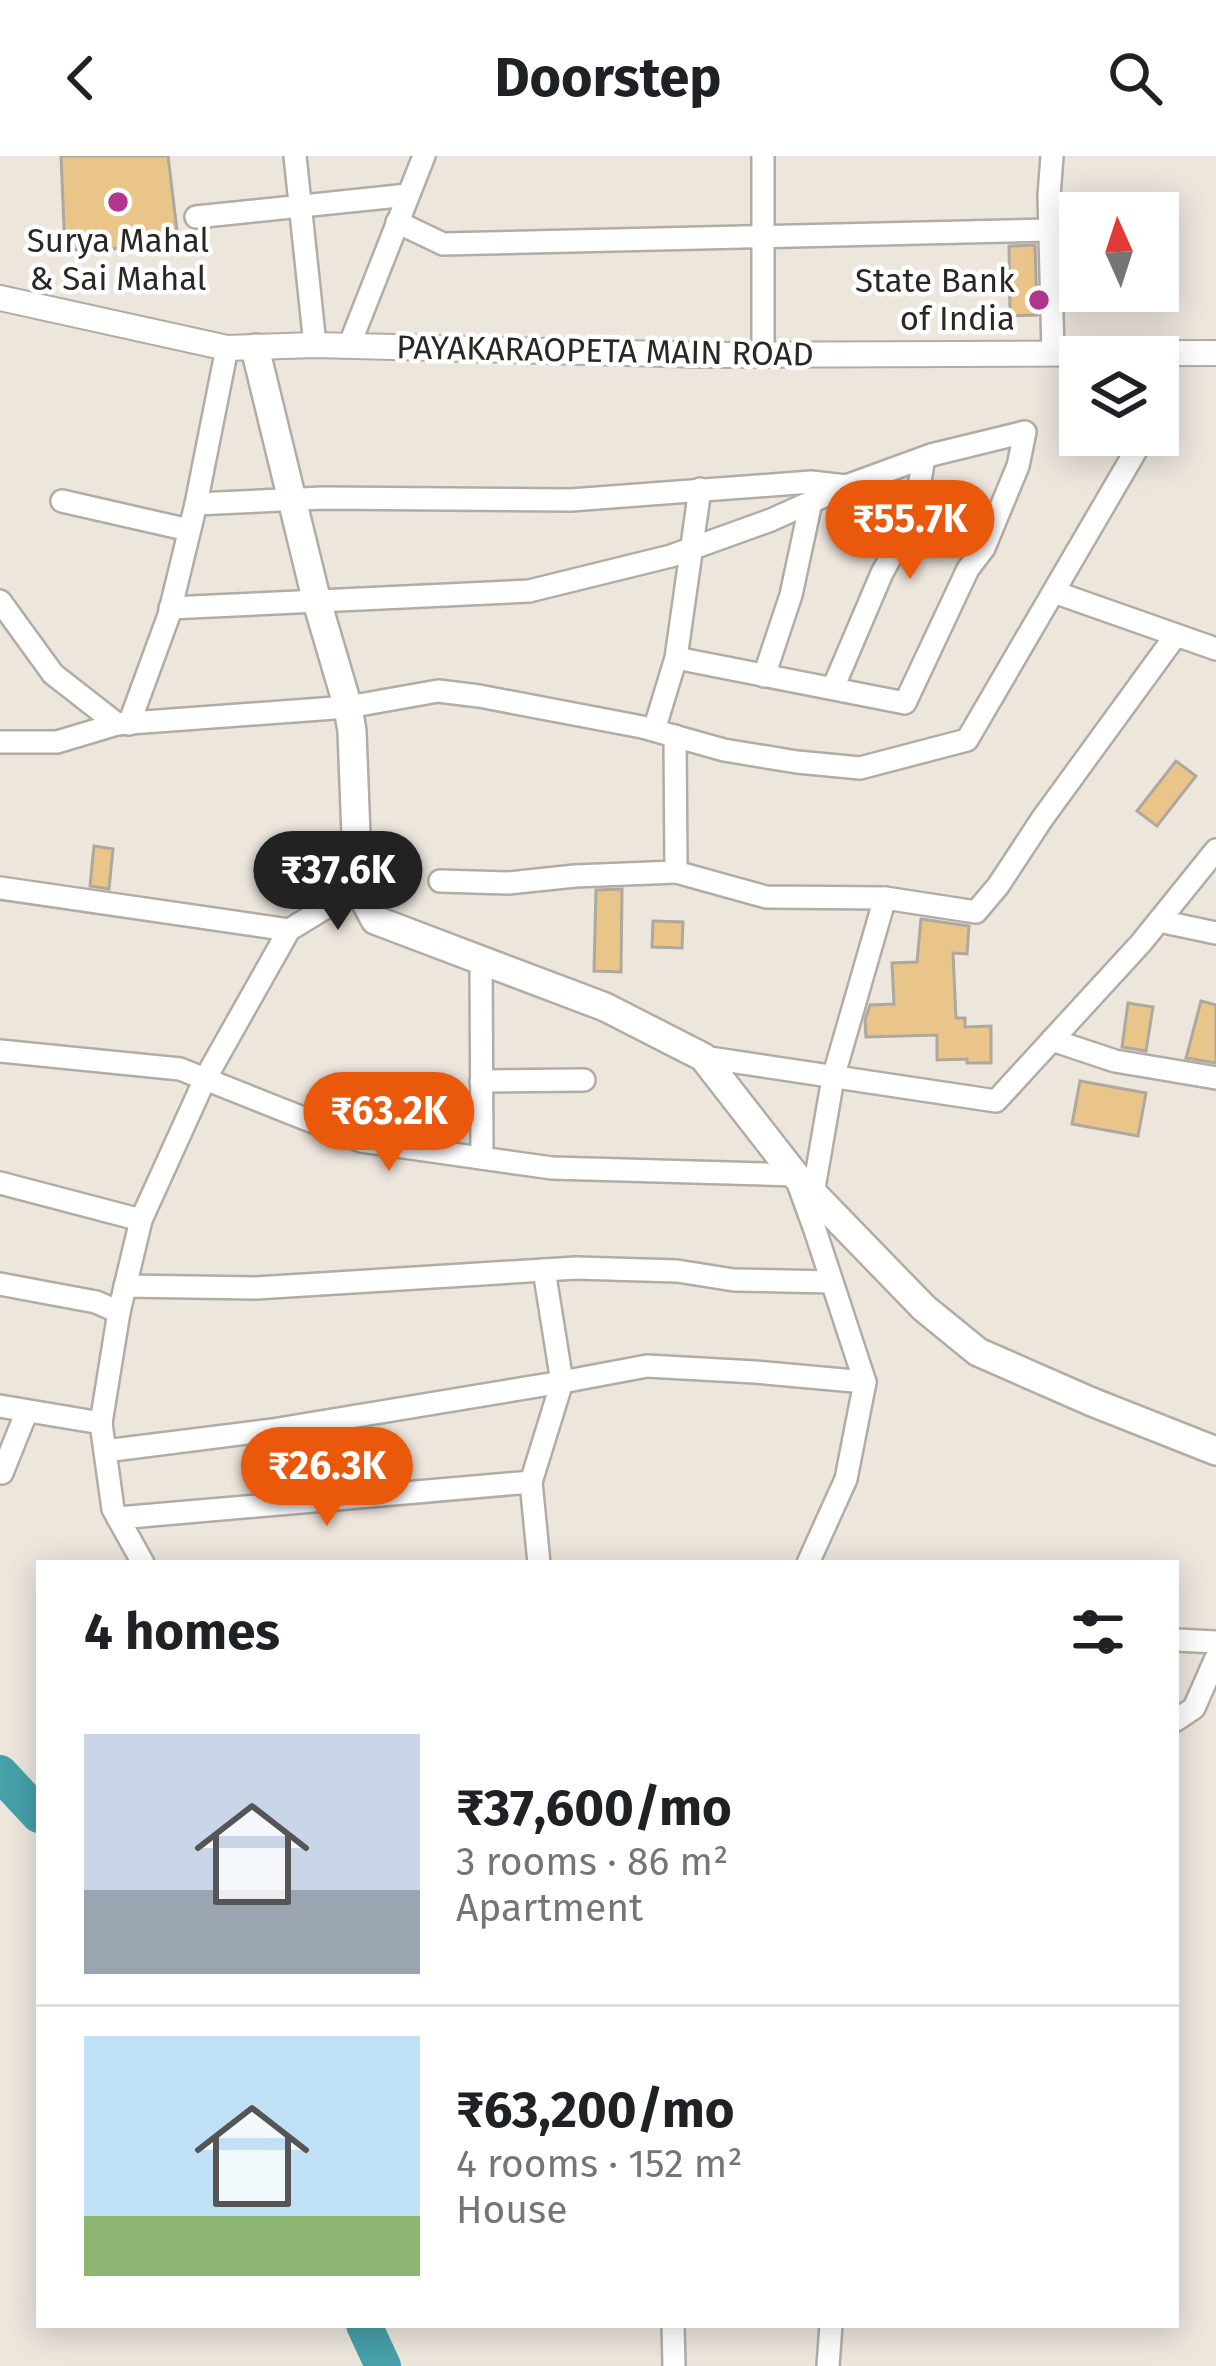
<!DOCTYPE html>
<html lang="en">
<head>
<meta charset="utf-8">
<style>
	:root { --surface:#fff; --page:#f6f6f6; --text:#202124; --muted:#757577; --line:#e0e0e0; --accent:#ea580c }
	body { margin:0; font-family:"Fira Sans",sans-serif; background:var(--page); color:var(--text); height:100vh; display:flex; flex-direction:column; font-size:45px; white-space:nowrap }
	* { box-sizing:border-box; margin:0 }
	p { font-size:39px; color:var(--muted) }
	.icon { flex:none; width:66px; height:66px; fill:none; stroke:currentColor; stroke-width:2; stroke-linecap:round; stroke-linejoin:round }
	.map { position:relative; flex:1; overflow:hidden }
	.sheet { position:absolute; left:36px; top:1404px; width:1143px; height:768px; display:flex; flex-direction:column; background:var(--surface); border-radius:0px; box-shadow:0 6px 30px #0003 }
	.sheet>* { flex:none }
	.needle { width:78px; rotate:357deg }
	.controls { position:absolute; left:1059px; top:36px; display:grid; gap:24px }
	.controls a { display:grid; place-items:center; width:120px; height:120px; border-radius:0px; background:var(--surface); box-shadow:0 6px 30px #0003; font-size:60px }
	.price { position:absolute; translate:-50% -102px; padding:0 27px; border-radius:42px; background:var(--accent); color:#fff; font-size:39px; line-height:78px; filter:drop-shadow(0 3px 6px #0008) }
	.price::after { content:''; position:absolute; left:50%; top:72px; width:36px; height:27px; margin-left:-18px; background:inherit; clip-path:polygon(0 0,100% 0,50% 100%) }
	.price.on { background:#222; color:#fff }
	ul { padding:0; list-style:none }
	li { display:flex; align-items:center; gap:36px; height:300px; padding:0 48px }
	li+li { border-top:3px solid var(--line) }
	li span { display:grid; place-items:center; flex:none; width:336px; height:240px; border-radius:0px; color:#555 }
	li>.icon { margin-inline-start:auto }
	span .icon { width:144px; height:144px; fill:#fffc; stroke-width:1 }
	li b { font-size:51px }
	h2 { display:flex; justify-content:space-between; align-items:center; height:144px; padding:0 48px; font-size:51px }
	header { display:flex; justify-content:space-between; align-items:center; height:156px; padding:0 48px; background:var(--surface); font-size:54px; font-weight:700 }
	.map>svg:first-child { display:block }
	.lines { fill:none; stroke-linecap:round; stroke-linejoin:round }
	.river { stroke:#46a0aa; stroke-width:36 }
	.building { fill:#e9c58a; stroke:#aea89f; stroke-width:3 }
	.minor-casing { stroke:#b2ada4; stroke-width:26 }
	.tertiary-casing { stroke:#b2ada4; stroke-width:28 }
	.secondary-casing { stroke:#b2ada4; stroke-width:32 }
	.minor { stroke:#fff; stroke-width:21 }
	.tertiary { stroke:#fff; stroke-width:24 }
	.secondary { stroke:#fff; stroke-width:27 }
	.poi-dot { fill:#b1388c; stroke:#fff; stroke-width:4.5 }
	.labels { text-anchor:middle; dominant-baseline:central; stroke-width:9; stroke-linejoin:round; paint-order:stroke }
	.poi-label { font-size:33px; fill:#2a2825; stroke:#fff }
	.street-label { font-size:33px; fill:#2a2825; stroke:#fff }
</style>
</head>
<body>
<header><svg class="icon" aria-label="back" viewBox="0 0 24 24"><path d="M15 5l-7 7 7 7"/></svg>Doorstep<svg class="icon" aria-label="search" viewBox="0 0 24 24"><circle cx="10" cy="10" r="6"/><path d="M15 15l6 6"/></svg></header>
<div class="map">
<svg width="1216" height="2210" viewBox="0 0 1216 2210">
	<rect width="100%" height="100%" fill="#ece6dd"/>
	<g class="lines">
		<g class="river">
			<polyline points="0,1617 39,1659"/>
			<polyline points="364,2169 383,2210"/>
		</g>
	</g>
	<g class="building">
		<polygon points="61,0 168,0 179,91 65,94"/>
		<polygon points="1035,89 1037,159 1010,160 1009,90"/>
		<polygon points="1176,605 1196,620 1157,670 1137,655"/>
		<polygon points="94,690 113,693 109,733 90,730"/>
		<polygon points="622,733 621,816 594,815 596,734"/>
		<polygon points="921,763 969,770 967,798 953,797 956,862 965,862 965,871 991,870 991,907 967,907 967,903 937,904 937,879 866,881 865,864 870,849 894,848 892,807 917,806"/>
		<polygon points="653,765 683,766 682,792 652,791"/>
		<polygon points="1201,845 1216,849 1216,907 1186,902"/>
		<polygon points="1128,847 1153,851 1146,895 1122,891"/>
		<polygon points="1080,925 1146,937 1138,980 1072,968"/>
	</g>
	<g class="lines">
		<g class="minor-casing">
			<g id="minor">
				<polyline points="295,0 315,189"/>
				<polyline points="1052,0 1049,40 1053,198"/>
				<polyline points="196,61 408,39"/>
				<polyline points="397,66 443,88 1050,74"/>
				<polyline points="349,190 424,0"/>
				<polyline points="763,198 763,0"/>
				<polyline points="1158,237 1165,197"/>
				<polyline points="62,345 189,374"/>
				<polyline points="196,348 323,342 571,344 811,326 846,330 931,299 1025,276 1018,310 984,392 968,413 905,547 676,502"/>
				<polyline points="1054,436 1216,493"/>
				<polyline points="0,445 53,518 117,568"/>
				<polyline points="170,452 529,435 671,400 771,364 842,332"/>
				<polyline points="764,520 791,439 811,346"/>
				<polyline points="833,532 882,417 914,359 924,302"/>
				<polyline points="129,568 169,459 196,348 227,192"/>
				<polyline points="654,574 676,502 700,333"/>
				<polyline points="675,580 676,716 766,741 885,742"/>
				<polyline points="0,586 57,586 117,568 348,551 438,535 479,540 642,571 724,594 797,606 860,612 967,584 1145,279"/>
				<polyline points="440,725 508,727 575,720 676,716"/>
				<polyline points="0,732 289,774"/>
				<polyline points="1159,765 1216,777"/>
				<polyline points="481,804 482,1002"/>
				<polyline points="1052,884 1115,905 1216,922"/>
				<polyline points="0,895 180,913 361,985 552,1012 795,1019 815,1074 865,1226 846,1323 808,1407"/>
				<polyline points="703,901 996,945 1141,787 1216,694"/>
				<polyline points="481,925 584,924"/>
				<polyline points="0,1027 141,1064"/>
				<polyline points="813,1038 833,922 885,742 976,756 998,730 1042,663 1176,479"/>
				<polyline points="0,1128 96,1146 119,1156"/>
				<polyline points="125,1130 256,1132 576,1112 677,1115 734,1124 831,1126"/>
				<polyline points="0,1250 101,1267"/>
				<polyline points="105,1295 272,1274 562,1226 544,1114"/>
				<polyline points="0,1316 2,1317 27,1255"/>
				<polyline points="118,1362 531,1326"/>
				<polyline points="143,1407 113,1353 101,1267 119,1156 141,1064 205,923 289,774 358,732"/>
				<polyline points="539,1407 531,1326 562,1226 647,1210 755,1216 865,1226"/>
				<polyline points="1176,1484 1216,1486"/>
				<polyline points="1176,1564 1194,1552 1216,1502"/>
				<polyline points="673,2169 674,2210"/>
				<polyline points="828,2210 831,2169"/>
			</g>
		</g>
		<g class="tertiary-casing">
			<polyline id="tertiary" points="0,142 227,192 315,189 703,199 1216,197"/>
		</g>
		<g class="secondary-casing">
			<polyline id="secondary" points="255,192 317,446 348,551 352,575 358,732 375,764 605,851 703,901 795,1019 924,1152 978,1196 1092,1246 1216,1295"/>
		</g>
		<use href="#minor" class="minor"/>
		<use href="#tertiary" class="tertiary"/>
		<use href="#secondary" class="secondary"/>
	</g>
	<g class="poi-dot">
		<circle cx="118" cy="46" r="12"/>
		<circle cx="1039" cy="144" r="12"/>
	</g>
	<g class="labels">
		<g class="poi-label">
			<text x="118" y="85">Surya Mahal<tspan x="118" dy="38">&amp; Sai Mahal</tspan></text>
			<text x="1015" y="125" text-anchor="end">State Bank<tspan x="1015" dy="38">of India</tspan></text>
		</g>
		<g class="street-label">
			<text transform="translate(605 195) rotate(1)">PAYAKARAOPETA MAIN ROAD</text>
		</g>
	</g>
</svg>
<div class="controls">
<a><svg class="needle" viewBox="-14 -14 28 28"><path d="M0-13l5 13h-10z" fill="#e53935"/><path d="M0 13l5-13h-10z" fill="#757577"/></svg></a>
<a><svg class="icon" aria-label="layers" viewBox="0 0 24 24"><path d="M12 4l9 5-9 5-9-5zM3 14l9 5 9-5"/></svg></a>
</div>
<b class="price" style="left:910px;top:426px">₹55.7K</b>
<b class="price on" style="left:338px;top:777px">₹37.6K</b>
<b class="price" style="left:389px;top:1018px">₹63.2K</b>
<b class="price" style="left:327px;top:1373px">₹26.3K</b>
<section class="sheet">
<h2>4 homes<svg class="icon" aria-label="filters" viewBox="0 0 24 24"><path d="M4 7h16M4 17h16"/><circle cx="9" cy="7" r="2"/><circle cx="15" cy="17" r="2"/></svg></h2>
<ul>
<li><span style="background:linear-gradient(#c9d6e8 65%,#9aa5b1 0)"><svg class="icon" aria-label="home" viewBox="0 0 24 24"><path d="M3 11l9-7 9 7M6 9v11h12V9"/></svg></span><div><b>₹37,600/mo</b><p>3 rooms · 86 m²</p><p>Apartment</p></div></li>
<li><span style="background:linear-gradient(#bfe0f5 75%,#8fb573 0)"><svg class="icon" aria-label="home" viewBox="0 0 24 24"><path d="M3 11l9-7 9 7M6 9v11h12V9"/></svg></span><div><b>₹63,200/mo</b><p>4 rooms · 152 m²</p><p>House</p></div></li>
</ul>
</section>
</div>
</body>
</html>
